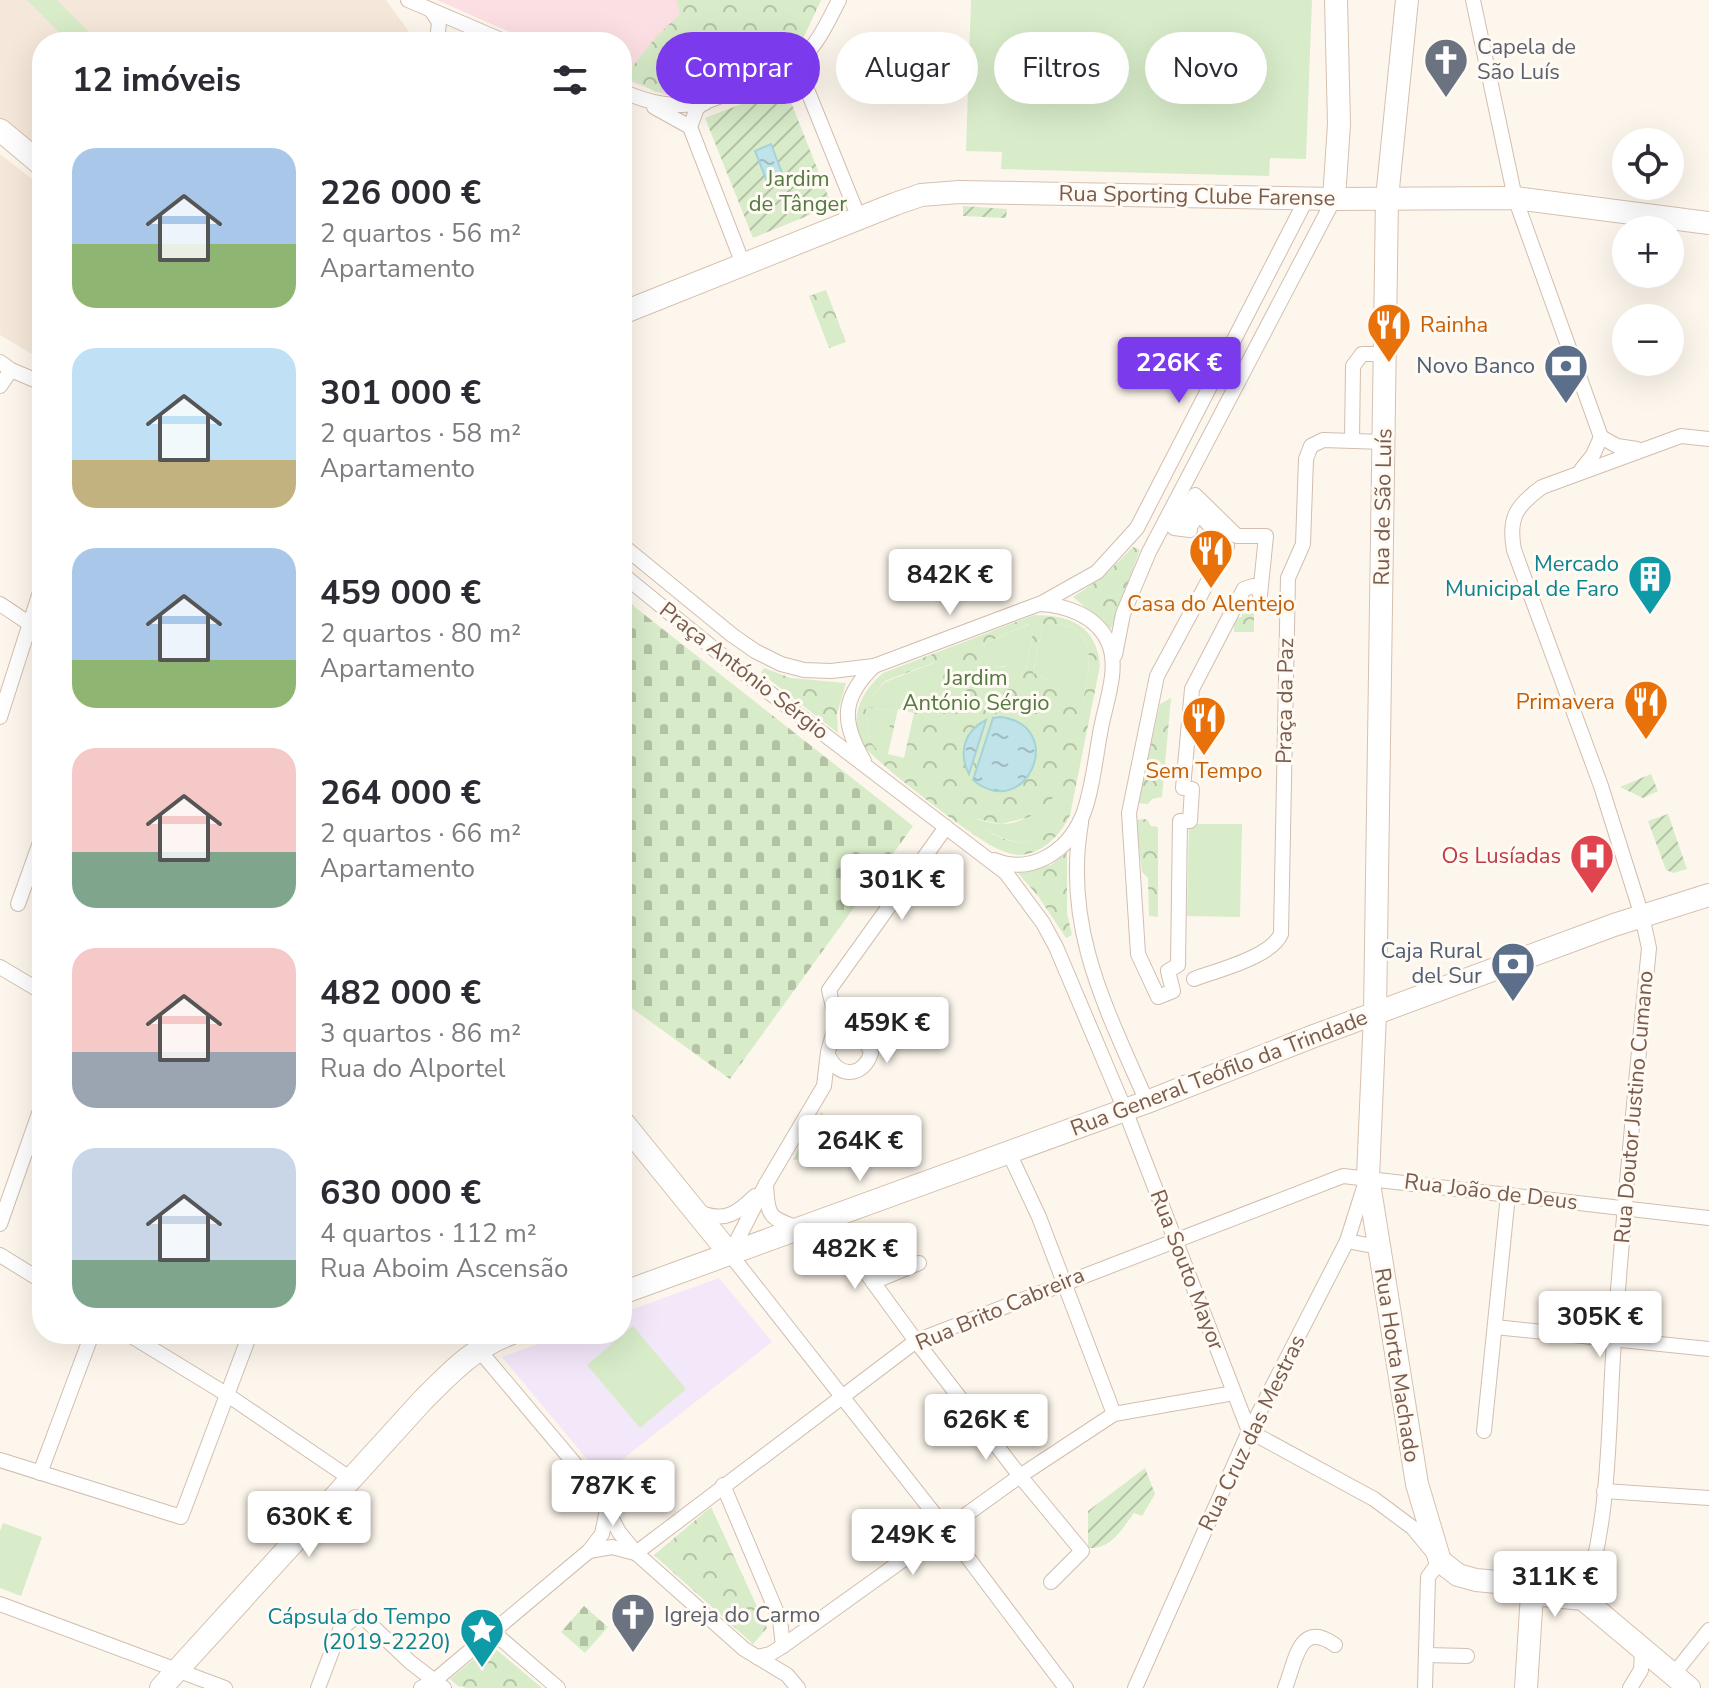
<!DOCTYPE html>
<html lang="pt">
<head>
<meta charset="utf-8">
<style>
	:root { --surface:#fff; --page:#f7f7f7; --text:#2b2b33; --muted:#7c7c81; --accent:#7c3aed }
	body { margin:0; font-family:"Nunito Sans",sans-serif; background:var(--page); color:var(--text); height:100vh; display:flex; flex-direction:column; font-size:30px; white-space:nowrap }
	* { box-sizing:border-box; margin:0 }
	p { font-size:26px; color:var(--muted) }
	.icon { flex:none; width:44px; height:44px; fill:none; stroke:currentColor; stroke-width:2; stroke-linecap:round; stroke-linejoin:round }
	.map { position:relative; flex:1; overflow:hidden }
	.side { position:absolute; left:32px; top:32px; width:600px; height:1312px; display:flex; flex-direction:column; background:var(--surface); border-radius:32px; box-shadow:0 8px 32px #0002 }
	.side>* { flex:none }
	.hud { position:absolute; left:656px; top:32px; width:760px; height:72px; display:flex; gap:16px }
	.fabs { position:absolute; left:1612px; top:128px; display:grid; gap:16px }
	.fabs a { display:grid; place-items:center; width:72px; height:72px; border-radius:50%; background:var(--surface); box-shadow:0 8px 32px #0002; font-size:40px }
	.price { position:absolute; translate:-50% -68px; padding:0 18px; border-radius:8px; background:#fff; color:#222; font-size:26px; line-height:52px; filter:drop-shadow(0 2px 4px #0008) }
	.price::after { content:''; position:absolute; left:50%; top:48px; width:24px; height:18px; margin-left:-12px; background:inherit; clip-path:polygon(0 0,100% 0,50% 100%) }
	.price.selected { background:var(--accent); color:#fff }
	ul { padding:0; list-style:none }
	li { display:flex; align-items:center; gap:24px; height:200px; padding:0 40px }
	li span { display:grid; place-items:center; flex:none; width:224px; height:160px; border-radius:24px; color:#555 }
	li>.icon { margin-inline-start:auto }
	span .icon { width:96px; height:96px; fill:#fffc; stroke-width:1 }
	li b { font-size:34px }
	h2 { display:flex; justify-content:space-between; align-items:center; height:96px; padding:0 40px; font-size:34px }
	.pill { padding:0 28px; border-radius:36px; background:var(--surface); box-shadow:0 8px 32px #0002; font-size:28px; line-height:72px }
	.pill.selected { background:var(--accent); color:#fff }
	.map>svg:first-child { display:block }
	.residential { fill:#f5e8da }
	.education { fill:#f3e8fa }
	.medical { fill:#fbdfe3 }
	.grass { fill:#d8ecc9 }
	.forest { fill:url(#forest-crowns); fill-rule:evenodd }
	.cemetery { fill:url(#cemetery-stones) }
	.garden { fill:url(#garden-furrows) }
	.water { fill:url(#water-ripples); stroke:#a5d3da; stroke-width:2 }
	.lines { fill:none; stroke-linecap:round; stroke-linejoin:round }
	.street-casing { stroke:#d1beb0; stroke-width:16 }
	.secondary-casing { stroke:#d6c0b0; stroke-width:24 }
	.street { stroke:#fff; stroke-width:14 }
	.secondary { stroke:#fff; stroke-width:22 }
	.labels { text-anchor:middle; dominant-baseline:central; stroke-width:6; stroke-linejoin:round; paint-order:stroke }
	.worship-label { font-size:22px; fill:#5b616d; stroke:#fffaf3; text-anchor:start }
	.park-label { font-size:22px; fill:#537a41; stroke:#fffaf3 }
	.street-label { font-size:22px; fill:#7a5c4d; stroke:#fffaf3 }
	.food-label { font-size:22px; fill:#c56008; stroke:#fffaf3 }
	.service-label { font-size:22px; fill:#4e5e75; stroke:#fffaf3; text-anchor:end }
	.culture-label { font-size:22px; fill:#0d838f; stroke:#fffaf3; text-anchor:end }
	.health-label { font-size:22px; fill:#be3a42; stroke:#fffaf3; text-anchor:end }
</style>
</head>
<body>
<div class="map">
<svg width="1709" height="1688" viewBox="0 0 1709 1688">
	<defs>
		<pattern id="forest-crowns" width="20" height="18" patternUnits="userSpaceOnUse" patternTransform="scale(2)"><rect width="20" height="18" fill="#d8ecc9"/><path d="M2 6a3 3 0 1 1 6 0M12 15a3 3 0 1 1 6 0" fill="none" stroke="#b4c2a5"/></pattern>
		<pattern id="cemetery-stones" width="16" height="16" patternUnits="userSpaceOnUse" patternTransform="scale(2)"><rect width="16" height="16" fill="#d8ecc9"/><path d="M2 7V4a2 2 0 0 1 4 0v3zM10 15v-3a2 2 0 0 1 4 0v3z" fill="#b4c2a5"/></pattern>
		<pattern id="garden-furrows" width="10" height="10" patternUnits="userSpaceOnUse" patternTransform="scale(2)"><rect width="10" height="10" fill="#d8ecc9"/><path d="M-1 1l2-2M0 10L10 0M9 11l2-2" fill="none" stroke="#b4c2a5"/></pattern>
		<pattern id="water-ripples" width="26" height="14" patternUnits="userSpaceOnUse" patternTransform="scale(2)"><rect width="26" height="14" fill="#bfe3e8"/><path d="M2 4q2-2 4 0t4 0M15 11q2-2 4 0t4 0" fill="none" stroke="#a0bbbe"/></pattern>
	</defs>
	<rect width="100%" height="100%" fill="#fdf6ec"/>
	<g class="residential">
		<polygon points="0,0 386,0 415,40 42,42 42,165 0,130"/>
		<polygon points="0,154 42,187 42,360 0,335"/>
	</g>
	<polygon class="education" points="719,1278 772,1342 601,1476 502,1357 566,1334 622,1334 622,1313"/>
	<polygon class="medical" points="437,0 821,0 804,36 789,50 666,95 622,78 622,42 532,42"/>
	<g class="grass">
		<polygon points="27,0 57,0 99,42 69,42"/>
		<polygon points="971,0 1312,0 1306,159 1270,158 1269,176 1001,169 1002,152 966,151"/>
		<polygon points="1030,624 1033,632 1026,669 1004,666 996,668 983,644"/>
		<path d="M 1043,624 C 1105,621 1089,672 1081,711 L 1047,679 L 1033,673 Z"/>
		<polygon points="936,662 944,687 925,709 870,699 885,682"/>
		<polygon points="866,707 893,711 884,758 870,741"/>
		<path d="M 1064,788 C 1063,796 1062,806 1060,813 C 1044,859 996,843 971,817 C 1021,836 1029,813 1064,788 Z"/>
		<polygon points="1189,824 1242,824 1240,917 1187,916"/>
		<path d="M 822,1112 C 831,1136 820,1158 793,1160 L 805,1136 Z"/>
		<polygon points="633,1326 686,1389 640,1428 587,1365"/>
		<polygon points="3,1523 42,1537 21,1596 0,1588 0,1531"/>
	</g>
	<g class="forest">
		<polygon points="676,0 821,0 804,36 789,50 682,91 656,92 625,76 655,38 680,14"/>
		<polygon points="826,290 846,342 829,348 809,296"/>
		<polygon points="1133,547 1140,550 1111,629 1073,597 1103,577"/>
		<polygon points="1242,605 1254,605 1254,632 1234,632 1234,618 1242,617"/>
		<path d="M 1034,615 C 1070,615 1097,626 1100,666 L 1070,815 C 1061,834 1043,854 1020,855 C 1013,855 1002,851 996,848 C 977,840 870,759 862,743 C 848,716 863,690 883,673 ZM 1029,624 L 1033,632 L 1026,669 L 1018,664 L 996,668 L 983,644 ZM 1043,624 C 1105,621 1089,671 1081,710 L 1047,679 L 1033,673 ZM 935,662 L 944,686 L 925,709 L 871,698 L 885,681 ZM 866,707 L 893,711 L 883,757 L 870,741 ZM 898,709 L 914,713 L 904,758 L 888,754 ZM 993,718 L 1007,718 L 1034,740 L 1037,754 ZM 1064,789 C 1062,797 1062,806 1059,814 C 1044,857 997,845 973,818 L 1001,824 L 1029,817 Z"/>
		<polygon points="764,668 791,678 846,683 837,714 838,733 761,673"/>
		<polygon points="1171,698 1162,797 1152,799 1148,804 1138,803 1160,704"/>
		<polygon points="1147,819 1151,826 1158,827 1158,917 1149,916 1148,878 1142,872 1136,820"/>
		<polygon points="1067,853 1067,913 1072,935 1066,938 1038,896 1017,872 1051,865"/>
		<polygon points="711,1507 767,1628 753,1644 654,1555"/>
		<polygon points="491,1645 542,1688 467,1688 458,1686 450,1679"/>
	</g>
	<g class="cemetery">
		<polygon points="622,597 913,826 730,1079 622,1001"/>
		<polygon points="584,1606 608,1627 585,1653 561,1632"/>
	</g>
	<g class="garden">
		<polygon points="785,87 832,206 753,238 705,118"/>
		<polygon points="963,206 1007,209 1006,218 963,216"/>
		<polygon points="1651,774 1658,791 1643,798 1620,787"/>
		<polygon points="1668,814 1687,869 1673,873 1666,870 1648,821"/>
		<path d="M 1145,1468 L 1155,1494 L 1142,1516 L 1134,1513 C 1121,1530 1112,1549 1088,1548 L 1088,1511 Z"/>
	</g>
	<g class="water">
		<polygon points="771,144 782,173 766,179 755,151"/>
		<path d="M 1000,717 C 1069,725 1026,824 973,780 L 993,718 Z"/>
		<path d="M 986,720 L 969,774 C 958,753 964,731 986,720 Z"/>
	</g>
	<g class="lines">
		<g class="street-casing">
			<g id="street">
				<polyline points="408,0 506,42"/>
				<polyline points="1473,0 1515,198 1601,437"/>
				<polyline points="431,10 439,22 437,42"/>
				<path d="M 784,73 C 814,52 823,32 839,0"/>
				<path d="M 622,91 C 651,104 674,108 705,103"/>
				<polyline points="654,107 690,127"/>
				<polyline points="743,264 690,127 697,108 705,102 784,73 804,82 859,218"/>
				<polyline points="0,362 11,370 42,383"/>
				<polyline points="0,386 11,370"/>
				<polyline points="1601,437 1617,446 1637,449"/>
				<polyline points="1352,440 1353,366 1362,354 1384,354"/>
				<polyline points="1581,470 1593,455 1601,437"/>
				<polygon points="1195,495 1237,536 1266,536 1260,595 1258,589 1253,586 1244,589 1192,689 1183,788 1192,789 1190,821 1180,821 1178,965 1168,971 1173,991 1158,997 1138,954 1129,813 1157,676 1227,546 1203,518 1205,514 1199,511 1192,515 1195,519 1192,524 1188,524 1190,530 1174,528"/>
				<path d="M 622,545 L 732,635 L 755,651 L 781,664 L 804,670 L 831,671 L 874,666 L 1039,604 C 1066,605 1098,616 1109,644 C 1119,669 1106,702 1101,728 C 1096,754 1092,794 1082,817 C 1067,852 1031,875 994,860"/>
				<polyline points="622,574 741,671 1006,873 1043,923 1056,947 1125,1110 1249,1431 1374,1499 1413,1528 1440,1561 1428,1577 1425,1688"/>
				<polyline points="0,604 42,632"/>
				<polyline points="1040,604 1097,572 1137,528 1307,198"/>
				<polyline points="1115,655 1123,614 1149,552 1334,199"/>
				<polyline points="0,717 42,586"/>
				<path d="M 864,761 C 841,722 841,698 874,666"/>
				<path d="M 1081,823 C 1063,928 1106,1008 1147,1102"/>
				<polyline points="946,827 829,990 834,1011 835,1027 828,1052 824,1086 766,1184 730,1254 947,1530 1066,1688"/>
				<polyline points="18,904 42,837"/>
				<polyline points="0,967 42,992"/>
				<path d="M 1194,979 C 1218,970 1271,957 1281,934 L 1288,578 L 1303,544 L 1306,459 L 1311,446 L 1323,440 L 1384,442"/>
				<path d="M 829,1057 C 840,1079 864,1076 871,1053 L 865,1038 L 834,1011"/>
				<polyline points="1009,1153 1039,1217 1114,1414"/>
				<path d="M 766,1184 C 768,1216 768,1218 799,1228"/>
				<path d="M 700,1212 C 724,1223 738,1213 755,1196"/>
				<polyline points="827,1219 916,1341 1020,1476 1082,1551 1051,1582"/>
				<polyline points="0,1224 42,1105"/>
				<polyline points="1347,1241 1378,1247"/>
				<polyline points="0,1255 42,1281"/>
				<polyline points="873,1282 919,1263"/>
				<polyline points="1495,1327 1709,1349"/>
				<polyline points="128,1334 226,1394 351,1479"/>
				<polyline points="479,1350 596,1489 619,1532 636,1553 744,1649 787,1675 798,1688"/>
				<polyline points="1484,1431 1508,1195"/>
				<polyline points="0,1460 181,1517 250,1334"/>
				<polyline points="40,1473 92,1334"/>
				<polyline points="723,1485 780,1620 783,1646 770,1654 757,1657"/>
				<polyline points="1604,1491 1709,1498"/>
				<polyline points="589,1551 612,1547 635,1553"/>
				<polyline points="636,1553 916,1341 1343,1176 1709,1218"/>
				<path d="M 1583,1599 C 1611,1521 1608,1424 1614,1341 C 1624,1210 1636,1079 1649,948 L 1642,916 L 1601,786 L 1514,550 C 1508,518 1516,506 1542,487 L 1681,436 L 1709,439"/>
				<polyline points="0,1604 225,1688"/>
				<polyline points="493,1632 558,1688"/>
				<polyline points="783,1646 1020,1476 1114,1414 1234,1393"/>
				<polyline points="1426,1655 1467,1656"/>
				<polyline points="1673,1675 1709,1630"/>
				<polyline points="318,1688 340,1630 355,1617 365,1619 410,1662 444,1688"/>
				<polyline points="421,1688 434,1681 589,1551 602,1534 607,1510"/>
				<polyline points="1135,1688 1246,1438 1347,1241 1366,1181"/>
				<path d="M 1285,1688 C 1296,1661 1299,1619 1335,1645"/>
				<polyline points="1630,1688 1641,1670 1642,1651"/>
			</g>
		</g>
		<g class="secondary-casing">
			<g id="secondary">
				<polyline points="1407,0 1387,198 1375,1014 1368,1177 1417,1484 1440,1561 1458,1575 1476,1580 1518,1584 1532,1594 1583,1599 1689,1688"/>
				<polyline points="0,130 42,165"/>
				<polyline points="1334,199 1339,124 1336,0"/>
				<polyline points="622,313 895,204 921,195 959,192 1334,199 1515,198 1709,223"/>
				<polyline points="622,1121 730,1254"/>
				<polyline points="622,1293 1147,1102 1314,1036 1614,925 1709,895"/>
				<path d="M 161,1688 L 423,1400 C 449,1374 474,1347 510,1334"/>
				<polyline points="1526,1688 1532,1594"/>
			</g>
		</g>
		<use href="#street" class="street"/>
		<use href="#secondary" class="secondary"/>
	</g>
	<defs>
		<g id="church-pin" transform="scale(2.3)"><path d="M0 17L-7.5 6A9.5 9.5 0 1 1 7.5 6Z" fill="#6b7280" stroke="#fffaf3"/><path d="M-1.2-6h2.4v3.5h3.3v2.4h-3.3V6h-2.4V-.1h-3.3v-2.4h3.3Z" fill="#fff"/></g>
		<g id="restaurant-pin" transform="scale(2.3)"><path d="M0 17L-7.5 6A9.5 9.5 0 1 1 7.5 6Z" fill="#e8710a" stroke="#fffaf3"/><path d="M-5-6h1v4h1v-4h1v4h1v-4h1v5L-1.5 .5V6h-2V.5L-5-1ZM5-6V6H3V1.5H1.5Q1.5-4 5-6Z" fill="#fff"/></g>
		<g id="bank-pin" transform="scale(2.3)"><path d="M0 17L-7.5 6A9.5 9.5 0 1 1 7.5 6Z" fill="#5c6f8a" stroke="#fffaf3"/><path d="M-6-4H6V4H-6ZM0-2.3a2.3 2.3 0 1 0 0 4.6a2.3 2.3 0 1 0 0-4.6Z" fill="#fff"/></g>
		<g id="building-pin" transform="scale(2.3)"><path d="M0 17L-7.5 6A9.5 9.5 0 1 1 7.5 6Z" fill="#0f9aa8" stroke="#fffaf3"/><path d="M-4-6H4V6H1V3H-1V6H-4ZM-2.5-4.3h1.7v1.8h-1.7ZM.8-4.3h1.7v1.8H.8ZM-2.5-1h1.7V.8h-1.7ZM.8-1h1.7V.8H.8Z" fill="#fff"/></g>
		<g id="hospital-pin" transform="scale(2.3)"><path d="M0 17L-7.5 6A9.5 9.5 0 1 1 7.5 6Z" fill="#e0444e" stroke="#fffaf3"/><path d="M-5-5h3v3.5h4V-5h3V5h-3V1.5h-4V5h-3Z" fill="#fff"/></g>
		<g id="sight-pin" transform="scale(2.3)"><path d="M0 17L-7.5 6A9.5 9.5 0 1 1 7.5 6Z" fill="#0f9aa8" stroke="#fffaf3"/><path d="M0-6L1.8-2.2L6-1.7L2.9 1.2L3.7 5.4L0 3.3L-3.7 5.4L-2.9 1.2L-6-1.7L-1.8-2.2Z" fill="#fff"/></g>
	</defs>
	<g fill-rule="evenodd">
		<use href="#church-pin" x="1446" y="60"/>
		<use href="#restaurant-pin" x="1389" y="325"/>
		<use href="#bank-pin" x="1566" y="366"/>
		<use href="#restaurant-pin" x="1211" y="551"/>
		<use href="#building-pin" x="1650" y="577"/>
		<use href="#restaurant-pin" x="1646" y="702"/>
		<use href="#restaurant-pin" x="1204" y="718"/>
		<use href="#hospital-pin" x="1592" y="856"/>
		<use href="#bank-pin" x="1513" y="964"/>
		<use href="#church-pin" x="633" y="1615"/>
		<use href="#sight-pin" x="482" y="1630"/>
	</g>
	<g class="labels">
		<g class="worship-label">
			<text x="1477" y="47">Capela de<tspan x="1477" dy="25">São Luís</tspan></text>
			<text x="664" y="1615">Igreja do Carmo</text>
		</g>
		<g class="park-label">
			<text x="798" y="179">Jardim<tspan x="798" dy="25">de Tânger</tspan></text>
			<text x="976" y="678">Jardim<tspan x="976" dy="25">António Sérgio</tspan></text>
		</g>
		<g class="street-label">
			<text transform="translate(1197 196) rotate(1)">Rua Sporting Clube Farense</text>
			<text transform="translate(1383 507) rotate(-89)">Rua de São Luís</text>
			<text transform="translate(744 671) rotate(38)">Praça António Sérgio</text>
			<text transform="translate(1285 701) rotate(-89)">Praça da Paz</text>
			<text transform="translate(1219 1073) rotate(-21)">Rua General Teófilo da Trindade</text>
			<text transform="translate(1634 1107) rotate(-85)">Rua Doutor Justino Cumano</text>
			<text transform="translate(1491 1192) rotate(7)">Rua João de Deus</text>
			<text transform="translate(1187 1270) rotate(69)">Rua Souto Mayor</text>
			<text transform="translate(1000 1309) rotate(-23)">Rua Brito Cabreira</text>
			<text transform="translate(1397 1365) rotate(81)">Rua Horta Machado</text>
			<text transform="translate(1252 1433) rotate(-64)">Rua Cruz das Mestras</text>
		</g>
		<g class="food-label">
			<text x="1420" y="325" text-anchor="start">Rainha</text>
			<text x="1211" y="604">Casa do Alentejo</text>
			<text x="1615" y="702" text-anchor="end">Primavera</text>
			<text x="1204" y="771">Sem Tempo</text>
		</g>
		<g class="service-label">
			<text x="1535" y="366">Novo Banco</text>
			<text x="1482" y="951">Caja Rural<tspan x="1482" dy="25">del Sur</tspan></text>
		</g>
		<g class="culture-label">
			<text x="1619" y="564">Mercado<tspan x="1619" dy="25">Municipal de Faro</tspan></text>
			<text x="451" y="1617">Cápsula do Tempo<tspan x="451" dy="25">(2019-2220)</tspan></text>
		</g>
		<g class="health-label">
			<text x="1561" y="856">Os Lusíadas</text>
		</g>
	</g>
</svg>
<div class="fabs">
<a><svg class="icon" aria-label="locate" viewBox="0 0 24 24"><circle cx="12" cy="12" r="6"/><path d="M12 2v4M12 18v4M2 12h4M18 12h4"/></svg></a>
<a>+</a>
<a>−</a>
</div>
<b class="price selected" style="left:1179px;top:405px">226K €</b>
<b class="price" style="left:950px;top:617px">842K €</b>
<b class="price" style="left:902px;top:922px">301K €</b>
<b class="price" style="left:887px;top:1065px">459K €</b>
<b class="price" style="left:860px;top:1183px">264K €</b>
<b class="price" style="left:855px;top:1291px">482K €</b>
<b class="price" style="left:1600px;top:1359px">305K €</b>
<b class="price" style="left:986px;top:1462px">626K €</b>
<b class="price" style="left:613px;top:1528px">787K €</b>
<b class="price" style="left:309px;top:1559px">630K €</b>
<b class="price" style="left:913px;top:1577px">249K €</b>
<b class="price" style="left:1555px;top:1619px">311K €</b>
<div class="hud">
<a class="pill selected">Comprar</a>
<a class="pill">Alugar</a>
<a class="pill">Filtros</a>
<a class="pill">Novo</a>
</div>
<section class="side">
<h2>12 imóveis<svg class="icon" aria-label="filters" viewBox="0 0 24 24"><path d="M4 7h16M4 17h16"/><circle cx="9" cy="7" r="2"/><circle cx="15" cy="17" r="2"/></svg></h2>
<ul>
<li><span style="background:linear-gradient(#a9c7e8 60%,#8fb573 0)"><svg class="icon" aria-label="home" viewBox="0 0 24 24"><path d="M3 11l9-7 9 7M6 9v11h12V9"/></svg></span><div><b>226 000 €</b><p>2 quartos · 56 m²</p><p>Apartamento</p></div></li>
<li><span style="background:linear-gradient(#bfe0f5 70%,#c2b280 0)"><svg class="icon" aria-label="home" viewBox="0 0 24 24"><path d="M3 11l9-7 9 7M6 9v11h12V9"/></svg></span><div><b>301 000 €</b><p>2 quartos · 58 m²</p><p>Apartamento</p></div></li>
<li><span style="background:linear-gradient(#a9c7e8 70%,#8fb573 0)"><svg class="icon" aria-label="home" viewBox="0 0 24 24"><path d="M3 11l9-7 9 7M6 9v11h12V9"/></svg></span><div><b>459 000 €</b><p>2 quartos · 80 m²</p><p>Apartamento</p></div></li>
<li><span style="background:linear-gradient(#f6c9c9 65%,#7fa58c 0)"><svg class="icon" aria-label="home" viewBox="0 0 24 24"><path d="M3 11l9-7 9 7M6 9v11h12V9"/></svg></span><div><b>264 000 €</b><p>2 quartos · 66 m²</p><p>Apartamento</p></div></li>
<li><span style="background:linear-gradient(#f6c9c9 65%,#9aa5b1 0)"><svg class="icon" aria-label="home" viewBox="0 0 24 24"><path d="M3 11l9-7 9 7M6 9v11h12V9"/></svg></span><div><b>482 000 €</b><p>3 quartos · 86 m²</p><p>Rua do Alportel</p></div></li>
<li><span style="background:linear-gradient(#c9d6e8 70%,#7fa58c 0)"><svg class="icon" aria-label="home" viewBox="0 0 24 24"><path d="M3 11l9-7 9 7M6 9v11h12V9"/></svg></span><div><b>630 000 €</b><p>4 quartos · 112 m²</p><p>Rua Aboim Ascensão</p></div></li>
</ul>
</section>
</div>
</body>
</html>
